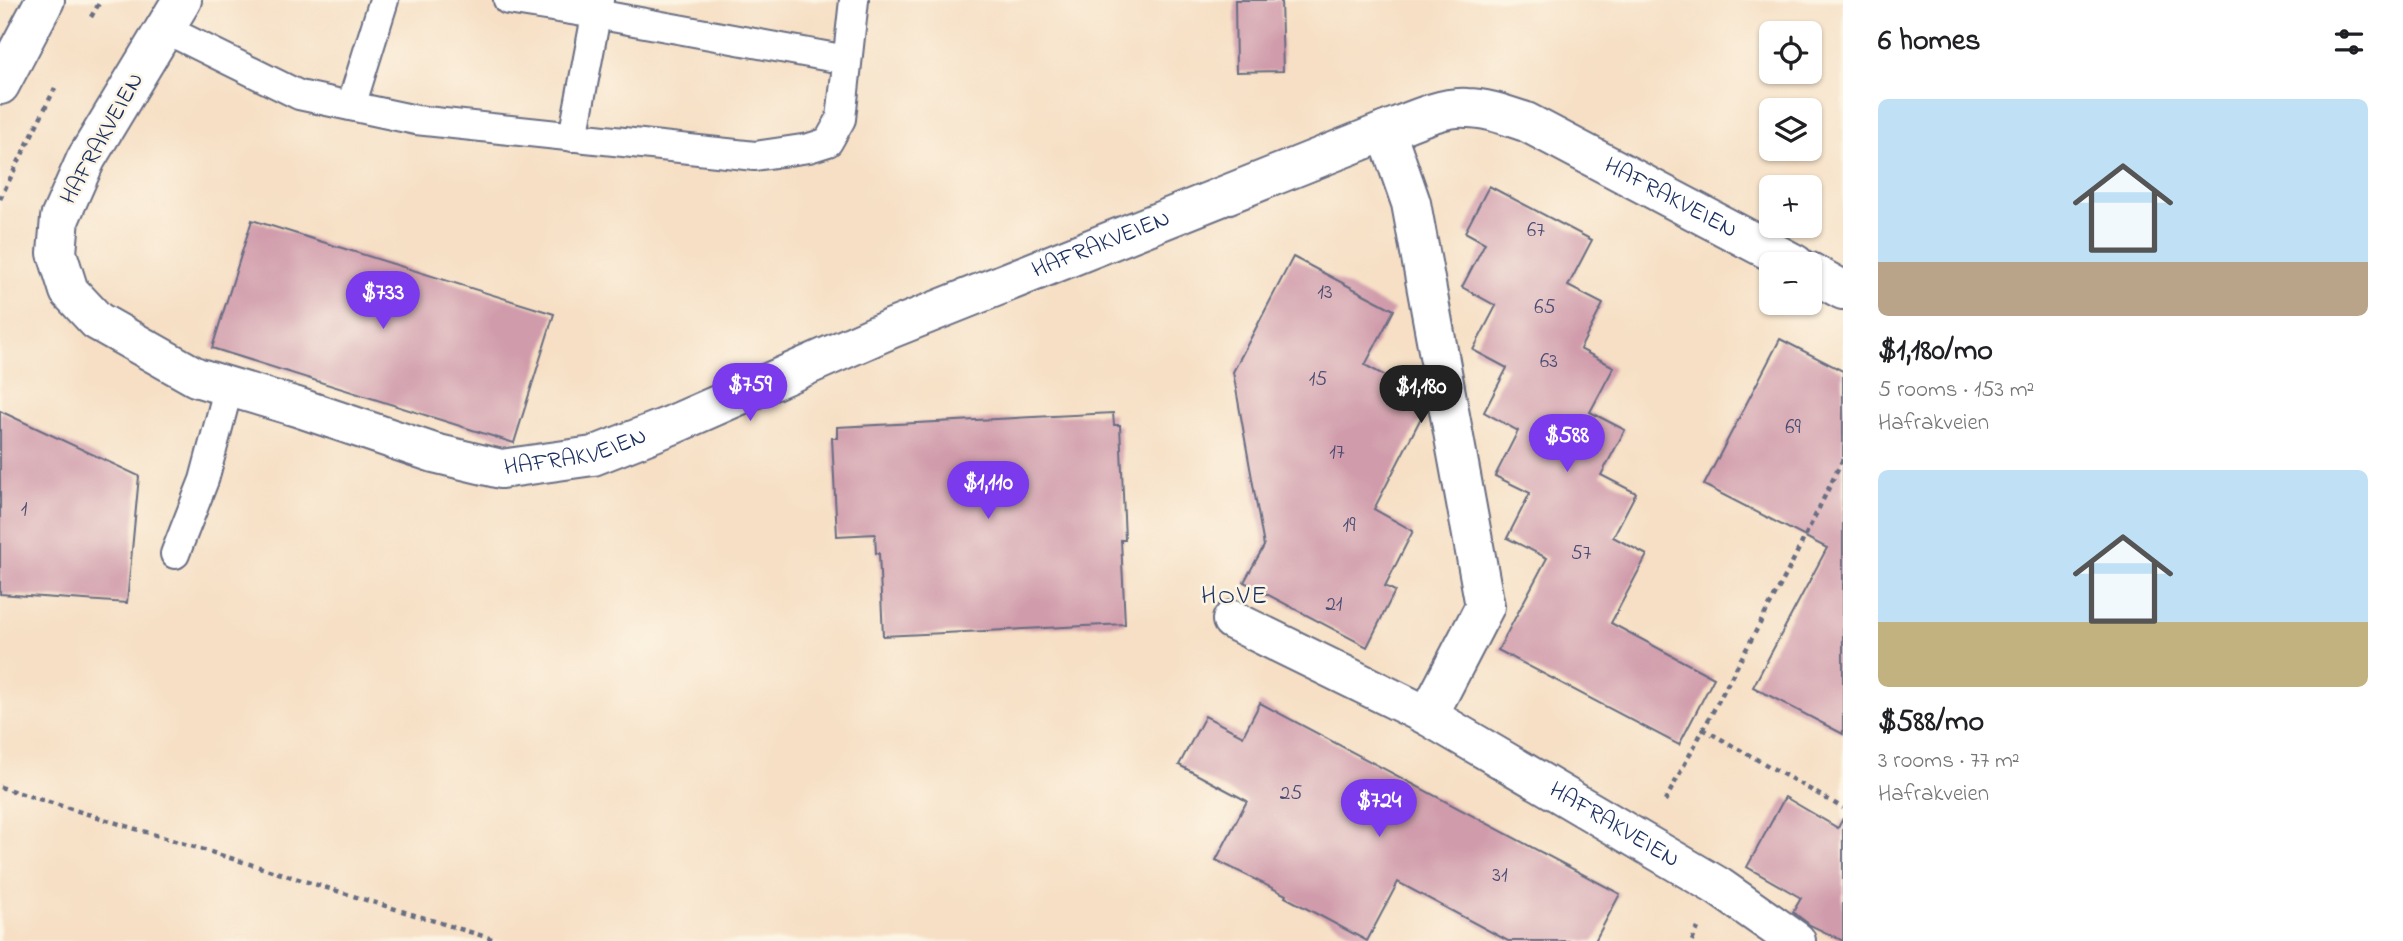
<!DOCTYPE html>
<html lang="en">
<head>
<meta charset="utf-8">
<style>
	:root { --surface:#fff; --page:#f2f2f2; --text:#202124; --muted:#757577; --accent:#7c3aed }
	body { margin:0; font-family:"Indie Flower",sans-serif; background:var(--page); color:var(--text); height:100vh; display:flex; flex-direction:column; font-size:26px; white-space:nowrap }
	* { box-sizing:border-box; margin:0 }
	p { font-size:23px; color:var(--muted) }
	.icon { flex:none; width:38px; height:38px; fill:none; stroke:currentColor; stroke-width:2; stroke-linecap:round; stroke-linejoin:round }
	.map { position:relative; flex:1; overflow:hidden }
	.panel { display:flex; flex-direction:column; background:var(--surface); width:560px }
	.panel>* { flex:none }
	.tools { position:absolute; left:1759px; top:21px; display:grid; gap:14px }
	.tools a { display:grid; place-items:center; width:63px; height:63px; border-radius:10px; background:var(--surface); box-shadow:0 2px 5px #0004; font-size:35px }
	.price { position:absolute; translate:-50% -60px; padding:0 16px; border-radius:24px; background:var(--accent); color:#fff; font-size:23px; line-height:46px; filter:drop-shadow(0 2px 4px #0008) }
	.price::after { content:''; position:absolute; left:50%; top:42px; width:21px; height:16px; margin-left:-10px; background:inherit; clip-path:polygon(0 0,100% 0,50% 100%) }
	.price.selected { background:#222; color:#fff }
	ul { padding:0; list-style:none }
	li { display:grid; align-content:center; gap:14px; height:371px; padding:0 35px }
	li span { display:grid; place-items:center; height:217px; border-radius:10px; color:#555 }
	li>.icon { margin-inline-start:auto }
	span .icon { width:126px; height:126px; fill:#fffc; stroke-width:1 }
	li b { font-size:30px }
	h2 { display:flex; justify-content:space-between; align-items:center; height:84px; padding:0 35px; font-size:30px }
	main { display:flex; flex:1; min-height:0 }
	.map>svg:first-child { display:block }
	.building { fill:#d09bab }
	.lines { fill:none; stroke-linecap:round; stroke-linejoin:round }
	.lane-casing { stroke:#686d82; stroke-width:32 }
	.street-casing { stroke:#686d82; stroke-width:42 }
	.secondary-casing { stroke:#686d82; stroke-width:42 }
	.path { stroke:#686d82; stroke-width:4.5; stroke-dasharray:5 5; stroke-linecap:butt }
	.lane { stroke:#fff; stroke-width:28 }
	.street { stroke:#fff; stroke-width:38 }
	.secondary { stroke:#fff; stroke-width:38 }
	.labels { text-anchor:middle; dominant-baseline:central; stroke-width:5; stroke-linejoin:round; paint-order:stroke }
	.number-label { font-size:21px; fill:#484a71 }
	.street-label { font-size:24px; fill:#1b2f5e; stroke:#fcf5e5 }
	.neighbourhood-label { font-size:26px; letter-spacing:2px; fill:#1b2f5e; stroke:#fcf5e5 }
</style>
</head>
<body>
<main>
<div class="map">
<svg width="1843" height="941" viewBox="0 0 1843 941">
	<rect width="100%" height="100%" fill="#fcf5e5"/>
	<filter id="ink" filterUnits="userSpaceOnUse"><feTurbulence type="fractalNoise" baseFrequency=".0143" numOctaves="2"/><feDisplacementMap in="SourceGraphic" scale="14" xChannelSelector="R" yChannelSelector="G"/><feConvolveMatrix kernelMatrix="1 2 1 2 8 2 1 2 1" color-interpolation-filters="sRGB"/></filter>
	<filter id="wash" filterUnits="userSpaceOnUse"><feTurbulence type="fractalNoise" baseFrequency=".00686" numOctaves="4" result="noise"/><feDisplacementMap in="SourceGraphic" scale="28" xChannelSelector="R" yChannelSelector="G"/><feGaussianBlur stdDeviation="1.57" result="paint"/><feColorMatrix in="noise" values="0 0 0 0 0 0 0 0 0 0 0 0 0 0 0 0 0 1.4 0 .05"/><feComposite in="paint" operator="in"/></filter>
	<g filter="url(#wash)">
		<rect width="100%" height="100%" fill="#f6dfc4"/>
		<g id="blocks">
			<g class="building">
				<polygon points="1235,0 1281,0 1283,71 1236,72"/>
				<polygon points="1489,186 1592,240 1568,286 1603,304 1580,349 1614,367 1590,412 1625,430 1601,475 1636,493 1613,537 1647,555 1611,623 1714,678 1679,745 1498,650 1547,558 1507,538 1530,493 1495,476 1518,431 1484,412 1507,368 1473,350 1496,306 1462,287 1485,243 1465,232"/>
				<polygon points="252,220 554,314 514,443 212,348"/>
				<polygon points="1293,257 1394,310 1365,365 1389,378 1382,393 1423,414 1374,509 1413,531 1385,586 1395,591 1367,647 1244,582 1264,546 1233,372"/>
				<polygon points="1780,339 1843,371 1843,734 1753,687 1827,548 1704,485"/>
				<polygon points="0,411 139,476 127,603 0,594"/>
				<polygon points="1113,413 1114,425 1120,425 1125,540 1121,540 1125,624 883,636 879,553 876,553 875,534 837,536 832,438 837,438 837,427"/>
				<polygon points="1260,703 1620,894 1595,941 1508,941 1398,882 1367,941 1285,897 1286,895 1216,860 1247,801 1179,765 1205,716 1243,736"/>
				<polygon points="1785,797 1838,828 1843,818 1843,941 1810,925 1793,912 1801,898 1747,867"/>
			</g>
		</g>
	</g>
	<g filter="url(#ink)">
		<use href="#blocks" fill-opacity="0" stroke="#686d82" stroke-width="2"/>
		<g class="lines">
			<g class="lane-casing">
				<g id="lane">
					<polyline points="508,0 596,14 847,60"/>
					<polyline points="165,29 299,95 416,120 755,156 809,148 828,142 841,119 854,0"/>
					<polyline points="351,106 384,0"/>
					<polyline points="573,137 599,0"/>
					<polyline points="175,554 204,480 229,386"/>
				</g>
			</g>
			<g class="street-casing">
				<g id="street">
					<path id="s1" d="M 182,0 L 86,159 L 60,218 L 57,253 L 69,291 L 97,321 L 196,377 L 297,407 L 434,453 L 501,469 L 593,456 L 672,425 L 890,329 L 1386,131 C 1409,122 1442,106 1467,108 C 1487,108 1507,116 1526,122 L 1795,264"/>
					<polyline points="1386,131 1411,203 1485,606 1428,716"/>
					<polyline points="1810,272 1843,290"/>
					<path id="s2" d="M 1232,620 L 1428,716 L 1719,887 L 1796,941"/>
				</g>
			</g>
			<g class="secondary-casing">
				<polyline id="secondary" points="0,85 45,0"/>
			</g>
			<g class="path">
				<polyline points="91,17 101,0"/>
				<polyline points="0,199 55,88"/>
				<polyline points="1703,729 1843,808"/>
				<polyline points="0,787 499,941"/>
				<polyline points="1665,801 1787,573 1843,459"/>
				<polyline points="1692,941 1698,928"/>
			</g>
			<use href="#lane" class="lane"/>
			<use href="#street" class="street"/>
			<use href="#secondary" class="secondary"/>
		</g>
	</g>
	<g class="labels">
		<g class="number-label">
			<text x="1536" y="231">67</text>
			<text x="1325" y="293">13</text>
			<text x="1545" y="308">65</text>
			<text x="1549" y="362">63</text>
			<text x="1318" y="380">15</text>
			<text x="1793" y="428">69</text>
			<text x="1337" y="453">17</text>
			<text x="24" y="510">1</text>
			<text x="1349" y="526">19</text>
			<text x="1581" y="554">57</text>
			<text x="1334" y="605">21</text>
			<text x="1291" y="794">25</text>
			<text x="1500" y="876">31</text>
		</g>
		<g class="street-label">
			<text transform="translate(103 139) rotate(-61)">HAFRAKVEIEN</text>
			<text stroke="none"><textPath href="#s1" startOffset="2058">HAFRAKVEIEN</textPath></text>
			<text stroke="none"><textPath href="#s1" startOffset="1442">HAFRAKVEIEN</textPath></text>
			<text stroke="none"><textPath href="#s1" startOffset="875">HAFRAKVEIEN</textPath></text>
			<text stroke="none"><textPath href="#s2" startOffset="434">HAFRAKVEIEN</textPath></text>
		</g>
		<g class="neighbourhood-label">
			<text x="1235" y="597">HOVE</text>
		</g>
	</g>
</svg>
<div class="tools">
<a><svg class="icon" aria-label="locate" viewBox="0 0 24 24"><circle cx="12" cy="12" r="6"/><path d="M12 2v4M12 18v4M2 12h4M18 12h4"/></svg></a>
<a><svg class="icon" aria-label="layers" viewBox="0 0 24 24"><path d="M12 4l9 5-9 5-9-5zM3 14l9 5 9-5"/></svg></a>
<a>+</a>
<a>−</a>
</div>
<b class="price" style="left:383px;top:331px">$733</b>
<b class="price" style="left:750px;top:423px">$759</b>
<b class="price selected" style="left:1421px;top:425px">$1,180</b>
<b class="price" style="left:1567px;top:474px">$588</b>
<b class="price" style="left:988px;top:521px">$1,110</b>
<b class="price" style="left:1379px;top:839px">$724</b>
</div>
<section class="panel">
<h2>6 homes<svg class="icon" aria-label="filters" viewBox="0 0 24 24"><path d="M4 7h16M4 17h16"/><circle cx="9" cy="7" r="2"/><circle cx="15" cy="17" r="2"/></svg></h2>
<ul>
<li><span style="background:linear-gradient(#bfe0f5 75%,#b9a48a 0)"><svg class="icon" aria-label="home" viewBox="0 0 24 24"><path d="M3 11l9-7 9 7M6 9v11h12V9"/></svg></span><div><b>$1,180/mo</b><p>5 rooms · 153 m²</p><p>Hafrakveien</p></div></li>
<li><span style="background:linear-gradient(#bfe0f5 70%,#c2b280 0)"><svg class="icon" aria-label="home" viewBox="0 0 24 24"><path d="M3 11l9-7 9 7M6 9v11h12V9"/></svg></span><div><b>$588/mo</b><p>3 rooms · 77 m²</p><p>Hafrakveien</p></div></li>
</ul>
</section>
</main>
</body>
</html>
